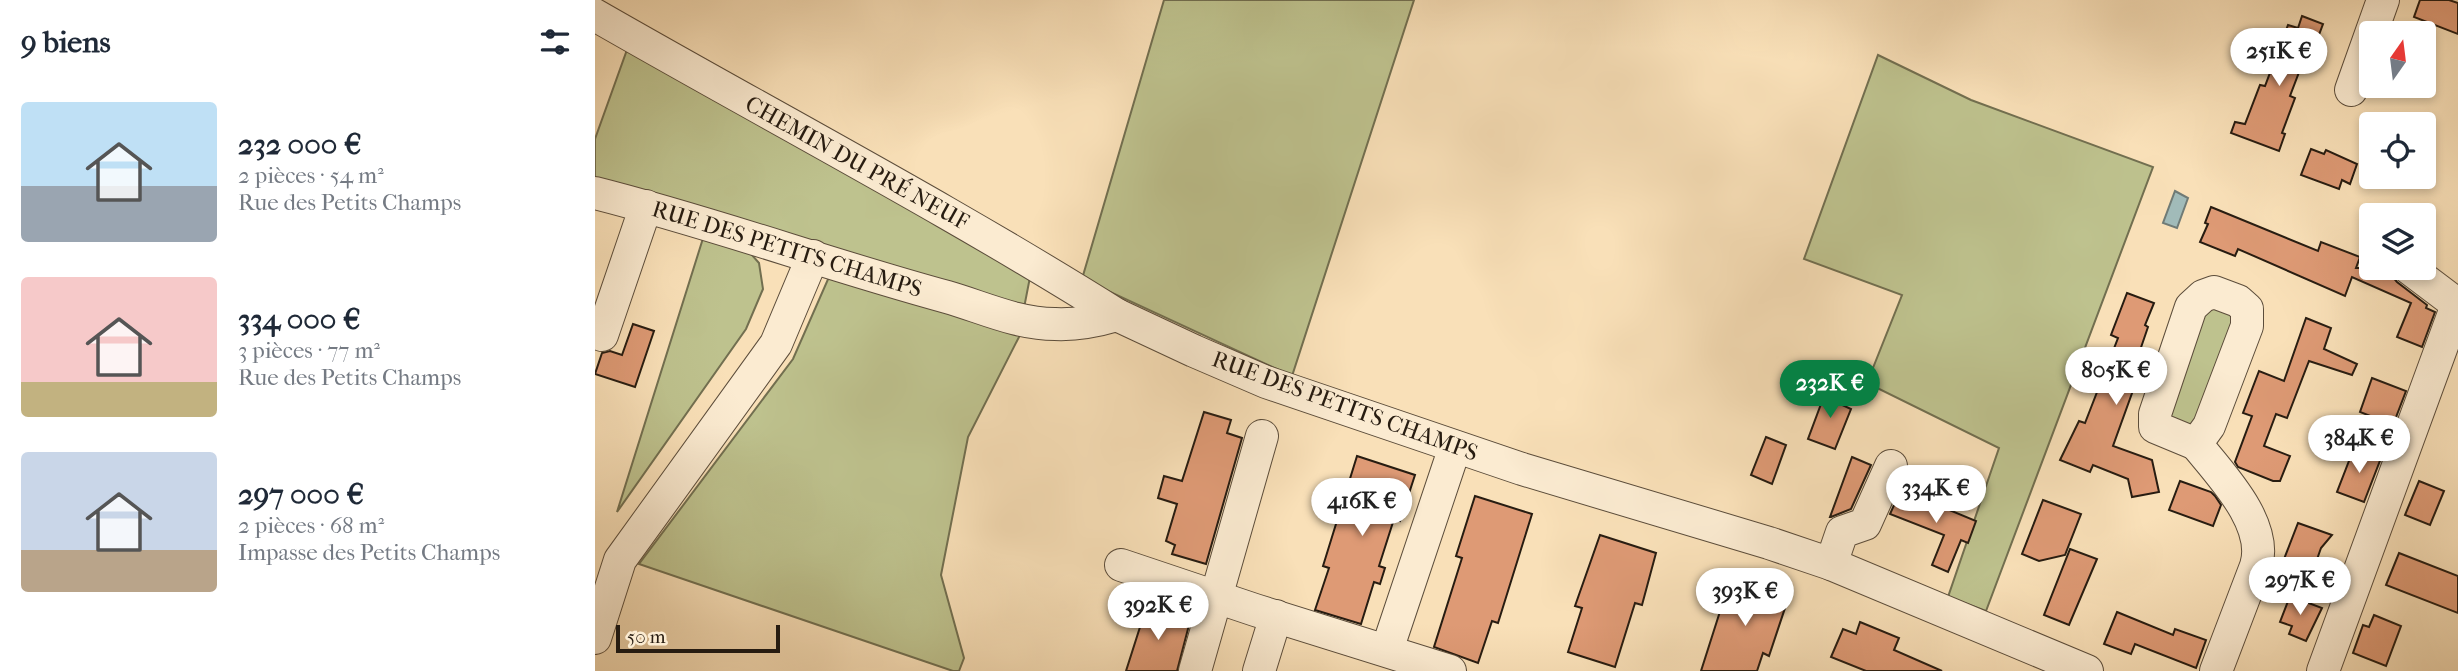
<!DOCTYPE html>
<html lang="fr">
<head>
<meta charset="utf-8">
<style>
	:root { --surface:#fff; --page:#f2f2f3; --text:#1f2937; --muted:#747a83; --accent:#0b8043 }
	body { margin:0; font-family:"IM FELL French Canon",serif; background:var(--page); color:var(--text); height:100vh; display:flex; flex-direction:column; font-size:26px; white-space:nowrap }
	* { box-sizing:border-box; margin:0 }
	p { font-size:23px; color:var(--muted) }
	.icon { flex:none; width:38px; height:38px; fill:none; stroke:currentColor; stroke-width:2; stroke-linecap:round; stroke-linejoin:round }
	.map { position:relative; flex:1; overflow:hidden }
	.panel { display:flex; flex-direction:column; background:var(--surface); width:595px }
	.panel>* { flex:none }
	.needle { width:46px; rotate:14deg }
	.fabs { position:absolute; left:1764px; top:21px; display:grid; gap:14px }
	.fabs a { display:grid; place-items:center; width:77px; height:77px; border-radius:7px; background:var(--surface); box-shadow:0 4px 10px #0003; font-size:35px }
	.scale { position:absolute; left:21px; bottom:18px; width:164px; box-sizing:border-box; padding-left:7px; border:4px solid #271c11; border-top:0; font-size:19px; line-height:24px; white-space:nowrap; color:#271c11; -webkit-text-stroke:5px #fbebd1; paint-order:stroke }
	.price { position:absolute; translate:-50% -60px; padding:0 16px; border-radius:24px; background:#fff; color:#222; font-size:23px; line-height:46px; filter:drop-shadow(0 2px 4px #0008) }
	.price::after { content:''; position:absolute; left:50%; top:42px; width:21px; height:16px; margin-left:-10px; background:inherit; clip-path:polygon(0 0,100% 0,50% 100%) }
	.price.active { background:var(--accent); color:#fff }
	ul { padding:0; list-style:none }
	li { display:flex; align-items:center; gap:21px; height:175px; padding:0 21px }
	li span { display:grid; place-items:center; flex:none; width:196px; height:140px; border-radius:7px; color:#555 }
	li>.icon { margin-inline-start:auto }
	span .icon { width:84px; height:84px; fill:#fffc; stroke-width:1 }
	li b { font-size:30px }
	h2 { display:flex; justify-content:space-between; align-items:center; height:84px; padding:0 21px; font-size:30px }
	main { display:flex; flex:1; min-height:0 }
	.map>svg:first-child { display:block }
	.green { fill:#bec28e; stroke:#726f50; stroke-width:2 }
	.water { fill:#a1bbb9; stroke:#707b76; stroke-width:2 }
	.building { fill:#de9a75; stroke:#271c11; stroke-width:2 }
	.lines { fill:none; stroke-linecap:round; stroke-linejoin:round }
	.minor-casing { stroke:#5c4d3b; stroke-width:34 }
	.minor { stroke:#fbebd1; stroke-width:32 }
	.labels { text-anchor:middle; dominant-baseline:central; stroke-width:5; stroke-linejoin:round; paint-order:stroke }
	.street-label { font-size:23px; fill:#271c11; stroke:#fbebd1 }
</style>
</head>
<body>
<main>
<section class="panel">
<h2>9 biens<svg class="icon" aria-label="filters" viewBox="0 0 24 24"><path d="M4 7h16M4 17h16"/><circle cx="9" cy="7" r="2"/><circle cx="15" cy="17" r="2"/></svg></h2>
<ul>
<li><span style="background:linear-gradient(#bfe0f5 60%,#9aa5b1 0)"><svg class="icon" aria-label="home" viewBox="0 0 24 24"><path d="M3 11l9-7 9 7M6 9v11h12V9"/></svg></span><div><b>232 000 €</b><p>2 pièces · 54 m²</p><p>Rue des Petits Champs</p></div></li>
<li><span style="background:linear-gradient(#f6c9c9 75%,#c2b280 0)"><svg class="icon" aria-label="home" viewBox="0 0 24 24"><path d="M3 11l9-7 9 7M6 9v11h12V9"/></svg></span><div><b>334 000 €</b><p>3 pièces · 77 m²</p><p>Rue des Petits Champs</p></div></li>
<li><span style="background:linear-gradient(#c9d6e8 70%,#b9a48a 0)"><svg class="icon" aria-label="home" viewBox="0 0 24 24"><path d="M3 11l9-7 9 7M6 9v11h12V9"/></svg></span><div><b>297 000 €</b><p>2 pièces · 68 m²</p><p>Impasse des Petits Champs</p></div></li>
</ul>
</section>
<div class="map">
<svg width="1863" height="671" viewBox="0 0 1863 671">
	<rect width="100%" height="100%" fill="#f9e0b8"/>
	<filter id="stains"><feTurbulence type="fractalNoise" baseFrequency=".00286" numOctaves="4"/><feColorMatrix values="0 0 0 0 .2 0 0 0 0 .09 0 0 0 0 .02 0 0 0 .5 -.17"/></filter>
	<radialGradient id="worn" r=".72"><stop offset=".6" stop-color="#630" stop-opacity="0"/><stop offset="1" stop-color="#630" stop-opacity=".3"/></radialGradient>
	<g class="green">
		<polygon points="569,0 819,0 697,376 487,279"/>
		<polygon points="33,47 436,272 429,308 0,183 0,139"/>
		<polygon points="1283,55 1376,100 1558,167 1391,611 1353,597 1404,448 1272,383 1307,295 1209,259"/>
		<polygon points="110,232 149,246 164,263 168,289 151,329 22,512"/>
		<polygon points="234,277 425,335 373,437 346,575 369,658 364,671 358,671 44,564 198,359"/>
		<polygon points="1613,302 1640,313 1599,430 1569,421"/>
	</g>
	<polygon class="water" points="1580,191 1593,198 1582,228 1568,223"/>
	<g class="building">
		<polygon points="1825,0 1854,0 1863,3 1863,34 1819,17"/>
		<polygon points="1707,16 1728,24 1719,48 1714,46 1695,96 1700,98 1687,133 1690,134 1684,151 1636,133 1640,122 1650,124 1665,85 1670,86 1693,25 1703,28"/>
		<polygon points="1716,149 1729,154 1731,150 1762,164 1755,184 1747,180 1744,189 1706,175"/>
		<polygon points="1616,207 1723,251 1726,242 1765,257 1761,268 1796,268 1797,276 1802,282 1832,305 1831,308 1840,312 1827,347 1802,337 1816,303 1757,277 1750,296 1643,249 1640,256 1605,242 1613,224 1610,223"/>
		<polygon points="1532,293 1559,303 1550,325 1553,327 1539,368 1545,371 1518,446 1557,460 1564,492 1537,497 1533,479 1498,465 1495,472 1465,460 1484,421 1490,423 1523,338 1516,335"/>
		<polygon points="1711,318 1736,328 1729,349 1762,364 1757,375 1714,361 1692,418 1681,414 1669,446 1695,456 1685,481 1678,481 1643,467 1640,462 1657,416 1648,413 1664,371 1689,381"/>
		<polygon points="38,324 59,331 40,387 0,374 7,353 15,351 27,355"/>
		<polygon points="1777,378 1811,391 1798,425 1765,412"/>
		<polygon points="1232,388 1249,394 1245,404 1256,409 1240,449 1213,439"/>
		<polygon points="609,412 636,420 632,433 647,438 611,564 577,554 580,545 571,541 582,504 563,498 569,476 587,481"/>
		<polygon points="1726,422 1753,432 1747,450 1719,440"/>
		<polygon points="1171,437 1191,445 1177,484 1156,475"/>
		<polygon points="1759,448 1786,458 1769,502 1742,492"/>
		<polygon points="762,456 820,475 805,521 799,519 784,566 790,568 785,584 779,582 766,624 720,610 734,568 728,566"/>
		<polygon points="1257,457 1276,465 1256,509 1236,517 1235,517"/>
		<polygon points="1585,481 1616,492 1620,496 1626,505 1618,526 1574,510"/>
		<polygon points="1824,481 1849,491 1835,525 1810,515"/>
		<polygon points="1306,490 1381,521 1373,543 1366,540 1353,572 1337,565 1349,535 1295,514"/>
		<polygon points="880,496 937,514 903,623 897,621 883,663 839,647 867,558 861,556"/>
		<polygon points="1448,500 1486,514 1470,555 1444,561 1427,554"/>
		<polygon points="1703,523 1737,535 1726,548 1720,565 1718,564 1706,594 1679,585"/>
		<polygon points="1005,535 1061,553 1047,605 1040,603 1020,667 973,652 987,608 980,606"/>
		<polygon points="1475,549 1502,559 1474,625 1449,615"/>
		<polygon points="1804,553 1863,576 1863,613 1791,585"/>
		<polygon points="1136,577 1192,595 1192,602 1174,656 1168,653 1162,671 1106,671"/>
		<polygon points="1695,596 1727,608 1711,641 1694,634 1697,626 1685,622"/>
		<polygon points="553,602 579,610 576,620 594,625 582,671 531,671"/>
		<polygon points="1522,612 1578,635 1580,629 1611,640 1601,668 1540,644 1536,654 1509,644"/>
		<polygon points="1779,615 1806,626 1791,666 1758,653 1768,625 1774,627"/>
		<polygon points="1265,622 1304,638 1299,650 1347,671 1271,671 1236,657 1248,629 1261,634"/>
	</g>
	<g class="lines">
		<g class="minor-casing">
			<g id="minor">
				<path d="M 0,15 C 174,115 352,208 522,315"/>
				<polyline points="1756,90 1788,0"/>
				<path d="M 0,193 C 119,223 234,265 352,297 C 387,307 422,324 460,324 C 482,325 502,321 522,315 L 599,351 L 671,382 L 927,469 L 1174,543 L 1236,564 L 1492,671"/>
				<polyline points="1814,268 1863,305"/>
				<polygon points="1619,292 1643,301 1652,309 1652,326 1614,426 1601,444 1560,427 1560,414 1596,307 1608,296"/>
				<polyline points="7,335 51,206"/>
				<path d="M 1601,444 C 1626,475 1674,524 1661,566 L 1621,671"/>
				<polyline points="1236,564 1247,532 1270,524 1296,466"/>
				<polyline points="526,565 660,610 855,671"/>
				<polyline points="0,638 25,560 181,344 218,256"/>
				<polyline points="792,650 860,447"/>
				<polyline points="600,671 667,436"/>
				<polyline points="664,671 681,616"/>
				<polyline points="1728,671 1862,305"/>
			</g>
		</g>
		<use href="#minor" class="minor"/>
	</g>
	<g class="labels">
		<g class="street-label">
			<text transform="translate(262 163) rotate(29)">CHEMIN DU PRÉ NEUF</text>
			<text transform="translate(192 249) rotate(17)">RUE DES PETITS CHAMPS</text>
			<text transform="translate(750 406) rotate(20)">RUE DES PETITS CHAMPS</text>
		</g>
	</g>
	<rect width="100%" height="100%" filter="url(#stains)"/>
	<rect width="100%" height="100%" fill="url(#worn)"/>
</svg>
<div class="fabs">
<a><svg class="needle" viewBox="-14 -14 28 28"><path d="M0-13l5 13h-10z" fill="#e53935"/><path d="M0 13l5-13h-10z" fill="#747a83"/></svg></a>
<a><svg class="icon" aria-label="locate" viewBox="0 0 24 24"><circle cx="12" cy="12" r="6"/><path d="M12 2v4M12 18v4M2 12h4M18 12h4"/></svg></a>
<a><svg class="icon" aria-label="layers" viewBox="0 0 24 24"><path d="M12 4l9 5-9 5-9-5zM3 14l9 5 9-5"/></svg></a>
</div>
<div class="scale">50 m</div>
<b class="price" style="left:1684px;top:88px">251K €</b>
<b class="price" style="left:1521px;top:407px">805K €</b>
<b class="price active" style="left:1235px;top:420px">232K €</b>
<b class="price" style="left:1764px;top:475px">384K €</b>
<b class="price" style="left:1341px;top:525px">334K €</b>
<b class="price" style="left:767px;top:538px">416K €</b>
<b class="price" style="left:1705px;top:617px">297K €</b>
<b class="price" style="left:1150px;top:628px">393K €</b>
<b class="price" style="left:563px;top:642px">392K €</b>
</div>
</main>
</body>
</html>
